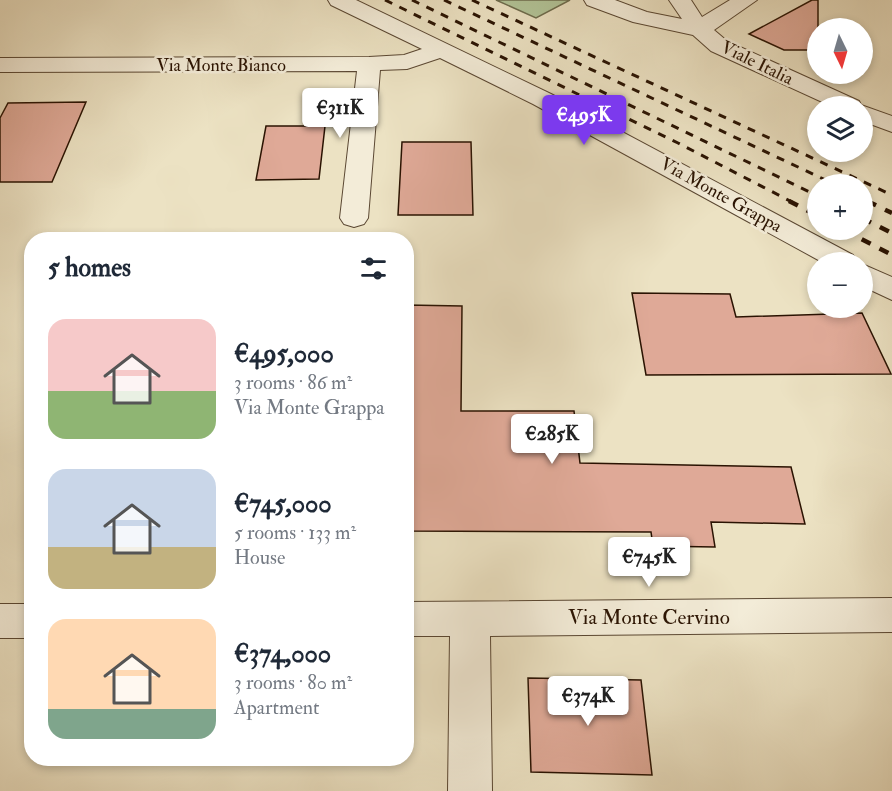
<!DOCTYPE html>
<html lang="en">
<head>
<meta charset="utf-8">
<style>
	:root { --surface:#fff; --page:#f6f6f7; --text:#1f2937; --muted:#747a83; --accent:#7c3aed }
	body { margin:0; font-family:"IM FELL Double Pica",serif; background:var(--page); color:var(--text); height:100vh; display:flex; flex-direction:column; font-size:22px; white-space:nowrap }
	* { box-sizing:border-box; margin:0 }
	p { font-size:20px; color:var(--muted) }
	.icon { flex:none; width:33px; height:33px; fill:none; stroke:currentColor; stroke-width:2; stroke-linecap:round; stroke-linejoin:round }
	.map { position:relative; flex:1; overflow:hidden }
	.sheet { position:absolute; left:24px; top:232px; width:390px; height:534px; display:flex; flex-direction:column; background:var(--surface); border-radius:24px; box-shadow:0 3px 9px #0003 }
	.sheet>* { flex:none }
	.needle { width:39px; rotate:175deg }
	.controls { position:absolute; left:807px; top:18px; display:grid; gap:12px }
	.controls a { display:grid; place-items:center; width:66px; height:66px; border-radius:50%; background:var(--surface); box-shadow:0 3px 9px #0003; font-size:30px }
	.price { position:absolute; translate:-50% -51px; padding:0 14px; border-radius:6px; background:#fff; color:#222; font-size:20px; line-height:39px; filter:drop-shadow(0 2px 3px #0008) }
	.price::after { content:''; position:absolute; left:50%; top:36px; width:18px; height:14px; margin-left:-9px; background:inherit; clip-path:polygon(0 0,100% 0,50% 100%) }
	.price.selected { background:var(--accent); color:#fff }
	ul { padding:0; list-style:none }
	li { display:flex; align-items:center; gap:18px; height:150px; padding:0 24px }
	li span { display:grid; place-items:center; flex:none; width:168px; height:120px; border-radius:18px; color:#555 }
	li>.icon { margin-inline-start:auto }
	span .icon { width:72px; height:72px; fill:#fffc; stroke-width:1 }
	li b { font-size:26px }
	h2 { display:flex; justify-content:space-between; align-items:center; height:72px; padding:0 24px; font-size:26px }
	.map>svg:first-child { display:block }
	.green { fill:#b2c498; stroke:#6e6c4d; stroke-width:1.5 }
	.building { fill:#dfa997; stroke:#2a1302; stroke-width:1.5 }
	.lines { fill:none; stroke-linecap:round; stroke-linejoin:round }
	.street-casing { stroke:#5a4732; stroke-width:2 }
	.street { fill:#f3ecd8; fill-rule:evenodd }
	.rail-far1 { stroke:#2a1302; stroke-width:3; stroke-dasharray:8 8; stroke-linecap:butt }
	.rail { stroke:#2a1302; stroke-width:4.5; stroke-dasharray:10 10; stroke-linecap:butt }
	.labels { text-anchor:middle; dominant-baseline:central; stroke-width:5; stroke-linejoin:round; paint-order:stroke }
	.far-street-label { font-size:18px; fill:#2a1302; stroke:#f3ecd8 }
	.street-label { font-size:21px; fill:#2a1302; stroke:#f3ecd8 }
</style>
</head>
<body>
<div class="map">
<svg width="892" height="791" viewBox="0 0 892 791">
	<rect width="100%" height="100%" fill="#ece2c3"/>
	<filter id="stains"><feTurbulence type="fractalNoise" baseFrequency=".00333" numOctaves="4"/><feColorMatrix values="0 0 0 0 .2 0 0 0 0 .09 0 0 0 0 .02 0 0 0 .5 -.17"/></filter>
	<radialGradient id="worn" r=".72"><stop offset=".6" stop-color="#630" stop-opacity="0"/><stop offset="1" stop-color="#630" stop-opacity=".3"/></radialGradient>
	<polygon class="green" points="496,0 570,0 536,18"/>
	<g class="building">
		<polygon points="812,0 818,0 818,50 784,50 749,34"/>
		<polygon points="86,102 52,182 0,182 0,118 8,103"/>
		<polygon points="266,126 325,126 319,179 256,180"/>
		<polygon points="402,142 471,142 473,215 398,215"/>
		<polygon points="632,293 730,294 736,317 862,313 891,374 646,375"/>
		<polygon points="406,305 462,306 461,411 574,411 580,463 791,467 805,524 711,522 715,547 653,546 651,532 406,531"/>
		<polygon points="528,678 641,680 652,775 531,772"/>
	</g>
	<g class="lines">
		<g class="street-casing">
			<g id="street">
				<polygon points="328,0 356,0 551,94 853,255 858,262 822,262 533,104 440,58 407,69 380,70 368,218 364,224 354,227 344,224 340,218 357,71 0,72 0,58 369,57 404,55 422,49 331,5"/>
				<polygon points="584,0 615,0 647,12 682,19 669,0 691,0 702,17 730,0 757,0 714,30 727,41 859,101 861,105 892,116 892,132 862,121 862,106 831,106 711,51 693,35 633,22 587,5"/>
				<polygon points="862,264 892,277 892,300 862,286"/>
				<polygon points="892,598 892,632 490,636 492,791 448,791 450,636 406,636 406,602"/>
				<rect x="0" y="604" width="32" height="34"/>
			</g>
		</g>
		<use href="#street" class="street"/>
		<g class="rail-far1">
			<polyline points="385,0 678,143 792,202"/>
			<polyline points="412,0 818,196"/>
			<polyline points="444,0 834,184"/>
			<polyline points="472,0 892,195"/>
			<polyline points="862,198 870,202"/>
		</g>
		<g class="rail">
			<polyline points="789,201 818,216"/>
			<polyline points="867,201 892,213"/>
			<polyline points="862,218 892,233"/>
			<polyline points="844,230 892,255"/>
		</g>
	</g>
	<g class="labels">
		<g class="far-street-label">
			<text transform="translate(757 63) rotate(26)">Viale Italia</text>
			<text x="221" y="65">Via Monte Bianco</text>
			<text transform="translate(721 195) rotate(29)">Via Monte Grappa</text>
		</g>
		<g class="street-label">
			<text x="649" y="617">Via Monte Cervino</text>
		</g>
	</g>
	<rect width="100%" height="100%" filter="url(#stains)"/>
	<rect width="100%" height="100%" fill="url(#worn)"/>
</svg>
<div class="controls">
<a><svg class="needle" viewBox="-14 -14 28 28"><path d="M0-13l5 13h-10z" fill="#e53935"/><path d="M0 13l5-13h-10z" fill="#747a83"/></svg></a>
<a><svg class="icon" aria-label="layers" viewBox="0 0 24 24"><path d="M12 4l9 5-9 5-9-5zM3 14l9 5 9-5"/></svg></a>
<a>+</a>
<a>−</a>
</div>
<b class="price" style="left:340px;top:139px">€311K</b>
<b class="price selected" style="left:584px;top:146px">€495K</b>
<b class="price" style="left:552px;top:465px">€285K</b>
<b class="price" style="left:649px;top:588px">€745K</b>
<b class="price" style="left:588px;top:727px">€374K</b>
<section class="sheet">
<h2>5 homes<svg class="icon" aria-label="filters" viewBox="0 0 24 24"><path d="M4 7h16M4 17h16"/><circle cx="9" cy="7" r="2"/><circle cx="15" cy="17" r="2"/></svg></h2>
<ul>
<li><span style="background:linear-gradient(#f6c9c9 60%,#8fb573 0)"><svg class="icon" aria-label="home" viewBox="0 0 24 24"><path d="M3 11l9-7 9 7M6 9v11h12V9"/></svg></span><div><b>€495,000</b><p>3 rooms · 86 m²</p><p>Via Monte Grappa</p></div></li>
<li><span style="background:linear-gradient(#c9d6e8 65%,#c2b280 0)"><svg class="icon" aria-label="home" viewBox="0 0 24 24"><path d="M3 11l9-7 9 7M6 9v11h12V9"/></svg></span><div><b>€745,000</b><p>5 rooms · 133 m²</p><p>House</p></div></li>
<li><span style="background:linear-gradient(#ffd9b3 75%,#7fa58c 0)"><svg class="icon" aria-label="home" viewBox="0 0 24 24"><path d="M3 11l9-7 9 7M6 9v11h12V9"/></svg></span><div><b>€374,000</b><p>3 rooms · 80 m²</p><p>Apartment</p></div></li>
</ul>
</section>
</div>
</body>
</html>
